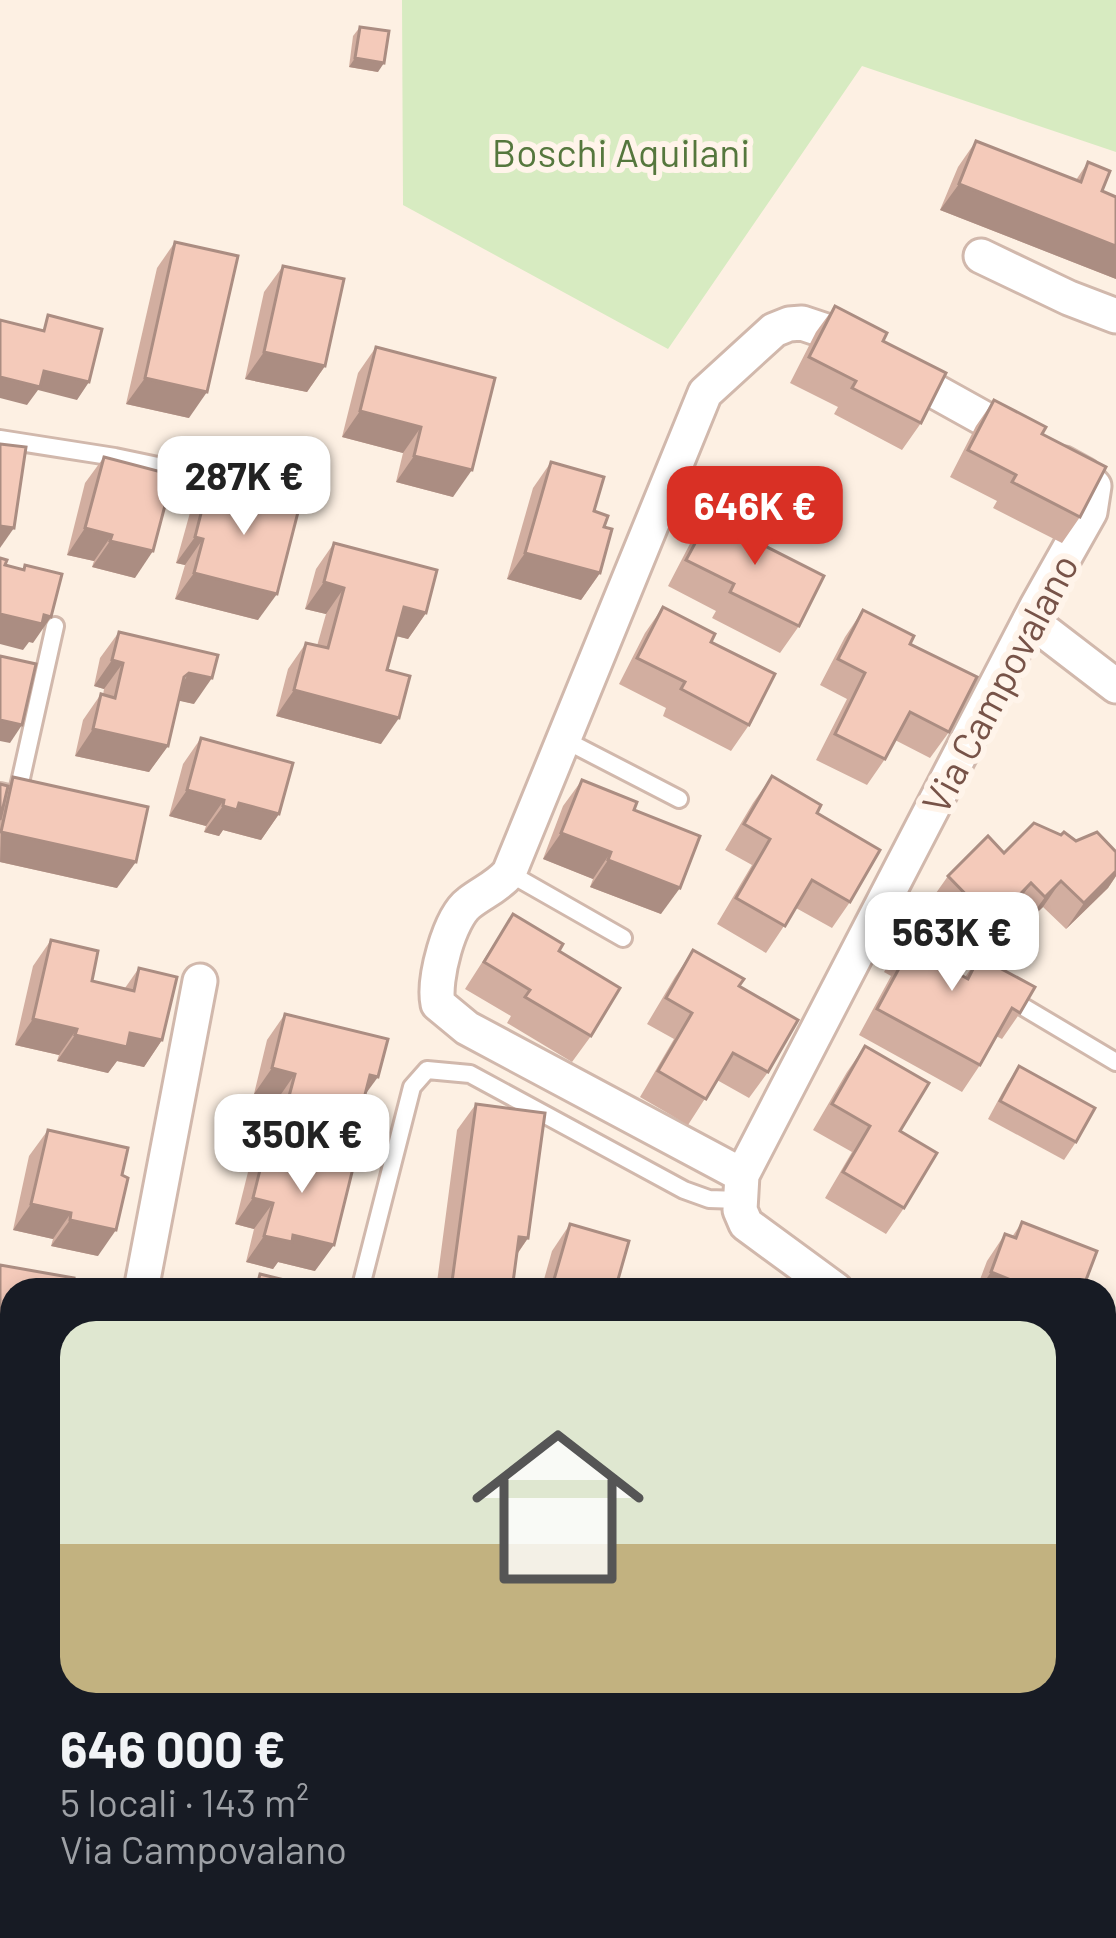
<!DOCTYPE html>
<html lang="it">
<head>
<meta charset="utf-8">
<style>
	:root { --surface:#171b24; --page:#242831; --text:#f1f3f6; --muted:#9ea1a6; --accent:#d93025 }
	body { margin:0; font-family:Barlow,sans-serif; background:var(--page); color:var(--text); height:100vh; display:flex; flex-direction:column; font-size:45px; white-space:nowrap }
	* { box-sizing:border-box; margin:0 }
	p { font-size:39px; color:var(--muted) }
	.icon { flex:none; width:66px; height:66px; fill:none; stroke:currentColor; stroke-width:2; stroke-linecap:round; stroke-linejoin:round }
	.map { position:relative; flex:1; overflow:hidden }
	.details { position:absolute; left:0px; top:1278px; width:1116px; height:660px; display:flex; flex-direction:column; background:var(--surface); border-radius:36px 36px 0 0; box-shadow:0 6px 18px #0003 }
	.details>* { flex:none }
	.price { position:absolute; translate:-50% -102px; padding:0 27px; border-radius:24px; background:#fff; color:#222; font-size:39px; line-height:78px; filter:drop-shadow(0 3px 6px #0008) }
	.price::after { content:''; position:absolute; left:50%; top:72px; width:36px; height:27px; margin-left:-18px; background:inherit; clip-path:polygon(0 0,100% 0,50% 100%) }
	.price.on { background:var(--accent); color:#fff }
	ul { padding:0; list-style:none }
	li { display:grid; align-content:center; gap:24px; height:636px; padding:0 60px }
	li span { display:grid; place-items:center; height:372px; border-radius:36px; color:#555 }
	li>.icon { margin-inline-start:auto }
	span .icon { width:216px; height:216px; fill:#fffc; stroke-width:1 }
	li b { font-size:51px }
	.map>svg:first-child { display:block }
	.green { fill:#d7ebc1 }
	.lines { fill:none; stroke-linecap:round; stroke-linejoin:round }
	.service-casing { stroke:#d1b8ac; stroke-width:22 }
	.minor-casing { stroke:#d1b8ac; stroke-width:39 }
	.secondary-casing { stroke:#d7b9ab; stroke-width:54 }
	.service { stroke:#fff; stroke-width:16 }
	.minor { stroke:#fff; stroke-width:33 }
	.secondary { stroke:#fff; stroke-width:48 }
	.wall { fill:#d2aea0 }
	.shaded-wall { fill:#ab8d82 }
	.building { fill:#f4caba; stroke:#ab8d82; stroke-width:3 }
	.labels { text-anchor:middle; dominant-baseline:central; stroke-width:12; stroke-linejoin:round; paint-order:stroke }
	.park-label { font-size:39px; fill:#55773d; stroke:#fff4ea }
	.street-label { font-size:39px; fill:#775348; stroke:#fff4ea }
</style>
</head>
<body>
<div class="map">
<svg width="1116" height="1938" viewBox="0 0 1116 1938">
	<rect width="100%" height="100%" fill="#fdf0e3"/>
	<polygon class="green" points="402,0 1116,0 1116,152 862,66 668,349 403,205"/>
	<g class="lines">
		<g class="service-casing">
			<g id="service">
				<polyline points="0,439 115,457 314,499"/>
				<polyline points="563,739 679,799"/>
				<polyline points="0,792 17,796 55,626"/>
				<polyline points="509,873 623,938"/>
				<polyline points="876,919 921,946"/>
				<polyline points="1005,996 1116,1062"/>
				<polyline points="360,1290 412,1087 427,1070 470,1074 684,1190 709,1199 739,1200"/>
				<polyline points="1104,1910 1116,1915"/>
				<polyline points="153,1926 154,1938"/>
			</g>
		</g>
		<g class="minor-casing">
			<g id="minor">
				<polyline points="981,256 1069,298 1116,316"/>
				<polyline points="902,373 1019,438"/>
				<polyline points="1030,620 1116,686"/>
				<path d="M 742,1175 L 467,1028 L 438,1004 C 433,980 449,918 469,903 C 483,892 497,887 509,873 L 705,393 L 774,330 L 789,324 L 802,323 L 829,332 L 857,347"/>
				<polyline points="141,1290 200,981"/>
				<polyline points="836,1290 746,1224 740,1210 742,1175 1037,606 1090,512 1094,486 1084,475 1064,464"/>
				<polyline points="1104,1534 1116,1544"/>
				<polyline points="1104,1641 1116,1633"/>
				<polyline points="686,1938 705,1926"/>
				<polyline points="729,1938 736,1926"/>
			</g>
		</g>
		<g class="secondary-casing">
			<g id="secondary">
				<polyline points="0,1677 12,1682"/>
				<polyline points="527,1926 556,1938"/>
			</g>
		</g>
		<use href="#service" class="service"/>
		<use href="#minor" class="minor"/>
		<use href="#secondary" class="secondary"/>
	</g>
	<g class="wall">
		<polygon points="360,27 378,72 349,67 353,36"/>
		<polygon points="976,141 1076,180 1088,162 1102,191 1116,197 1116,279 940,210 958,167"/>
		<polygon points="175,242 189,418 126,404 157,268"/>
		<polygon points="283,266 325,366 307,392 245,379 264,292"/>
		<polygon points="835,306 883,341 921,423 902,450 834,414 838,407 790,383 816,332"/>
		<polygon points="376,347 495,378 453,497 396,482 403,453 342,437 358,373"/>
		<polygon points="994,400 1042,434 1080,517 1062,543 993,508 997,501 950,477 976,426"/>
		<polygon points="104,457 135,578 92,567 94,561 67,555 85,483"/>
		<polygon points="551,462 594,511 604,527 600,573 581,600 507,579 533,488"/>
		<polygon points="209,482 273,506 258,620 175,599 185,565 176,563 191,509"/>
		<polygon points="713,510 761,544 799,626 780,653 712,618 716,611 668,586 694,536"/>
		<polygon points="334,543 426,613 408,639 396,636 387,670 381,744 276,716 288,669 306,643 317,646 326,614 305,609 316,569"/>
		<polygon points="663,607 711,642 749,725 731,751 663,716 666,708 619,684 645,633"/>
		<polygon points="863,610 910,644 949,732 930,758 895,740 885,759 867,785 816,760 847,699 820,685 845,637"/>
		<polygon points="119,632 194,704 178,700 168,746 149,772 75,756 83,720 101,694 103,695 104,689 94,686 100,658"/>
		<polygon points="201,738 279,814 261,840 223,830 219,836 204,832 206,826 169,816 183,764"/>
		<polygon points="772,776 817,813 850,902 832,928 796,908 766,953 717,924 752,865 725,850 753,803"/>
		<polygon points="13,777 117,888 0,862 0,784 8,786"/>
		<polygon points="582,780 634,810 661,914 590,887 593,879 543,859 563,806"/>
		<polygon points="1076,841 1116,852 1116,876 1108,888 1066,929 1043,907 1026,923 1013,910 979,944 967,932 963,936 929,903 948,876 1004,853"/>
		<polygon points="513,914 559,951 591,1036 572,1062 507,1023 511,1016 465,989"/>
		<polygon points="918,919 959,974 965,977 979,957 1020,1013 1002,1039 996,1036 980,1065 962,1092 859,1035 891,976 884,972 899,945"/>
		<polygon points="51,940 92,981 125,988 139,968 162,1040 144,1067 117,1061 108,1073 57,1061 59,1055 15,1045 33,966"/>
		<polygon points="693,950 739,986 768,1072 749,1098 717,1080 688,1125 640,1097 674,1039 647,1024 675,977"/>
		<polygon points="285,1014 364,1097 359,1118 341,1144 270,1127 277,1100 254,1094 267,1040"/>
		<polygon points="865,1046 900,1131 904,1208 886,1234 825,1198 852,1152 813,1130 847,1072"/>
		<polygon points="1019,1066 1076,1142 1064,1160 988,1119 1007,1084"/>
		<polygon points="476,1104 528,1238 516,1256 512,1290 436,1290 457,1130"/>
		<polygon points="48,1130 98,1256 51,1246 53,1239 13,1230 29,1156"/>
		<polygon points="266,1146 315,1271 278,1262 273,1269 246,1262 254,1229 235,1224 248,1172"/>
		<polygon points="1022,1222 1086,1280 1088,1290 976,1290 987,1261 1005,1234 1012,1237"/>
		<polygon points="570,1224 615,1290 541,1290 552,1251"/>
		<polygon points="12,1765 12,1831 0,1825 0,1786"/>
	</g>
	<g class="shaded-wall">
		<polygon points="355,58 384,63 378,72 349,67"/>
		<polygon points="959,184 1116,246 1116,279 940,210"/>
		<polygon points="264,352 325,366 307,392 245,379"/>
		<polygon points="44,371 89,382 77,400 38,390 27,405 0,398 0,377"/>
		<polygon points="145,378 207,392 189,418 126,404"/>
		<polygon points="360,411 421,427 403,453 342,437"/>
		<polygon points="414,456 472,470 453,497 396,482"/>
		<polygon points="0,526 14,528 0,548"/>
		<polygon points="85,528 112,535 94,561 67,555"/>
		<polygon points="195,537 203,539 185,565 176,563"/>
		<polygon points="110,541 153,551 135,578 92,567"/>
		<polygon points="525,553 600,573 581,600 507,579"/>
		<polygon points="194,573 277,594 258,620 175,599"/>
		<polygon points="324,582 344,588 326,614 305,609"/>
		<polygon points="404,607 426,613 408,639 385,633"/>
		<polygon points="0,614 44,615 51,617 33,643 29,642 23,650 0,644"/>
		<polygon points="112,660 123,663 104,689 94,686"/>
		<polygon points="189,673 212,678 194,704 171,699"/>
		<polygon points="294,690 399,718 381,744 276,716"/>
		<polygon points="0,720 22,725 10,743 0,741"/>
		<polygon points="93,729 168,746 149,772 75,756"/>
		<polygon points="187,790 224,800 206,826 169,816"/>
		<polygon points="239,803 279,814 261,840 223,830 219,836 204,832 223,806"/>
		<polygon points="1,832 136,862 117,888 0,862"/>
		<polygon points="561,833 611,852 593,879 543,859"/>
		<polygon points="608,860 680,888 661,914 590,887"/>
		<polygon points="1116,871 1116,876 1108,888 1066,929 1084,903"/>
		<polygon points="1061,881 1043,907 1026,923 1045,897"/>
		<polygon points="1031,883 1013,910 979,944 997,918"/>
		<polygon points="33,1019 77,1029 59,1055 15,1045"/>
		<polygon points="130,1033 162,1040 144,1067 117,1061 108,1073 57,1061 75,1035"/>
		<polygon points="272,1068 295,1074 277,1100 254,1094"/>
		<polygon points="370,1075 378,1077 359,1103"/>
		<polygon points="288,1100 359,1118 341,1144 270,1127"/>
		<polygon points="253,1198 273,1203 254,1229 235,1224"/>
		<polygon points="31,1204 71,1213 53,1239 13,1230"/>
		<polygon points="70,1220 116,1230 98,1256 51,1246"/>
		<polygon points="293,1235 334,1245 315,1271 278,1262 273,1269 246,1262 264,1236"/>
		<polygon points="519,1237 528,1238 510,1264"/>
		<polygon points="991,1272 1028,1287 1026,1290 979,1290"/>
		<polygon points="0,1340 12,1342 12,1371 0,1369"/>
		<polygon points="0,1521 12,1522 12,1551 0,1550"/>
		<polygon points="901,1926 970,1926 998,1938 919,1938 899,1929"/>
	</g>
	<g class="building">
		<polygon points="360,27 389,31 384,63 355,58"/>
		<polygon points="976,141 1081,182 1088,162 1110,171 1102,191 1116,197 1116,246 959,184"/>
		<polygon points="175,242 238,256 207,392 145,378"/>
		<polygon points="283,266 344,279 325,366 264,352"/>
		<polygon points="835,306 887,333 883,341 946,373 921,423 852,388 856,381 809,357"/>
		<polygon points="48,315 102,329 89,382 44,371 40,387 0,377 0,320 44,331"/>
		<polygon points="376,347 495,378 472,470 414,456 421,427 360,411"/>
		<polygon points="994,400 1046,427 1042,434 1106,467 1080,517 1012,482 1016,475 968,450"/>
		<polygon points="0,444 26,447 14,528 0,526"/>
		<polygon points="104,457 173,475 153,551 110,541 112,535 85,528"/>
		<polygon points="551,462 604,477 594,511 608,516 604,527 612,529 600,573 525,553"/>
		<polygon points="209,482 275,500 273,506 298,512 277,594 194,573 203,539 195,537"/>
		<polygon points="713,510 765,536 761,544 824,576 799,626 730,592 734,584 686,560"/>
		<polygon points="334,543 437,570 426,613 404,607 387,670 410,676 399,718 294,690 306,643 328,648 344,588 324,582"/>
		<polygon points="0,558 7,560 5,565 24,570 25,565 62,574 51,617 44,615 42,624 0,614"/>
		<polygon points="663,607 715,634 711,642 775,674 749,725 681,689 685,682 637,658"/>
		<polygon points="863,610 914,636 910,644 977,677 949,732 910,712 885,759 835,734 865,673 838,659"/>
		<polygon points="119,632 218,655 212,678 189,673 184,677 168,746 93,729 101,694 115,698 123,663 112,660"/>
		<polygon points="0,656 36,664 22,725 0,720"/>
		<polygon points="201,738 293,763 279,814 239,803 237,810 223,806 224,800 187,790"/>
		<polygon points="772,776 821,805 817,813 880,850 850,902 812,880 785,926 736,898 770,839 744,824"/>
		<polygon points="13,777 148,807 136,862 1,832"/>
		<polygon points="582,780 637,802 634,810 700,836 680,888 608,860 611,852 561,833"/>
		<polygon points="0,784 8,786 0,820"/>
		<polygon points="1034,823 1061,835 1064,832 1076,841 1097,832 1116,852 1116,871 1084,903 1061,881 1045,897 1031,883 997,918 985,906 981,910 948,876 988,836 1004,853"/>
		<polygon points="513,914 563,944 559,951 620,988 591,1036 525,997 530,990 484,962"/>
		<polygon points="918,919 973,949 959,974 968,979 979,957 1035,987 1020,1013 1012,1008 980,1065 877,1009 909,950 903,946"/>
		<polygon points="51,940 98,951 92,981 134,991 139,968 177,977 162,1040 130,1033 127,1047 75,1035 77,1029 33,1019"/>
		<polygon points="693,950 744,979 739,986 798,1020 768,1072 733,1053 706,1099 658,1071 692,1013 666,998"/>
		<polygon points="285,1014 388,1039 378,1077 370,1075 359,1118 288,1100 295,1074 272,1068"/>
		<polygon points="865,1046 929,1083 900,1131 937,1153 904,1208 843,1172 870,1126 832,1104"/>
		<polygon points="1019,1066 1095,1108 1076,1142 1000,1101"/>
		<polygon points="476,1104 545,1113 528,1238 519,1237 512,1290 451,1289"/>
		<polygon points="48,1130 128,1148 122,1175 128,1178 116,1230 70,1220 71,1213 31,1204"/>
		<polygon points="266,1146 353,1168 334,1245 293,1235 292,1242 264,1236 273,1203 253,1198"/>
		<polygon points="1022,1222 1097,1251 1086,1280 1091,1282 1088,1290 1027,1290 1028,1287 991,1272 1005,1234 1016,1238"/>
		<polygon points="570,1224 629,1241 615,1290 551,1290"/>
		<polygon points="0,1265 74,1278 72,1290 12,1290 12,1342 0,1340"/>
		<polygon points="260,1274 325,1290 245,1290 256,1290"/>
		<polygon points="0,1442 12,1443 12,1522 0,1521"/>
		<polygon points="1104,1752 1116,1756 1104,1785"/>
		<polygon points="12,1769 12,1807 0,1801 0,1795"/>
		<polygon points="970,1926 1069,1926 1064,1938 998,1938"/>
	</g>
	<g class="labels">
		<g class="park-label">
			<text x="621" y="151">Boschi Aquilani</text>
		</g>
		<g class="street-label">
			<text transform="translate(999 683) rotate(-62)">Via Campovalano</text>
		</g>
	</g>
</svg>
<b class="price" style="left:244px;top:538px">287K €</b>
<b class="price on" style="left:755px;top:568px">646K €</b>
<b class="price" style="left:952px;top:994px">563K €</b>
<b class="price" style="left:302px;top:1196px">350K €</b>
<section class="details">
<ul>
<li><span style="background:linear-gradient(#dfe7d0 60%,#c2b280 0)"><svg class="icon" aria-label="home" viewBox="0 0 24 24"><path d="M3 11l9-7 9 7M6 9v11h12V9"/></svg></span><div><b>646 000 €</b><p>5 locali · 143 m²</p><p>Via Campovalano</p></div></li>
</ul>
</section>
</div>
</body>
</html>
